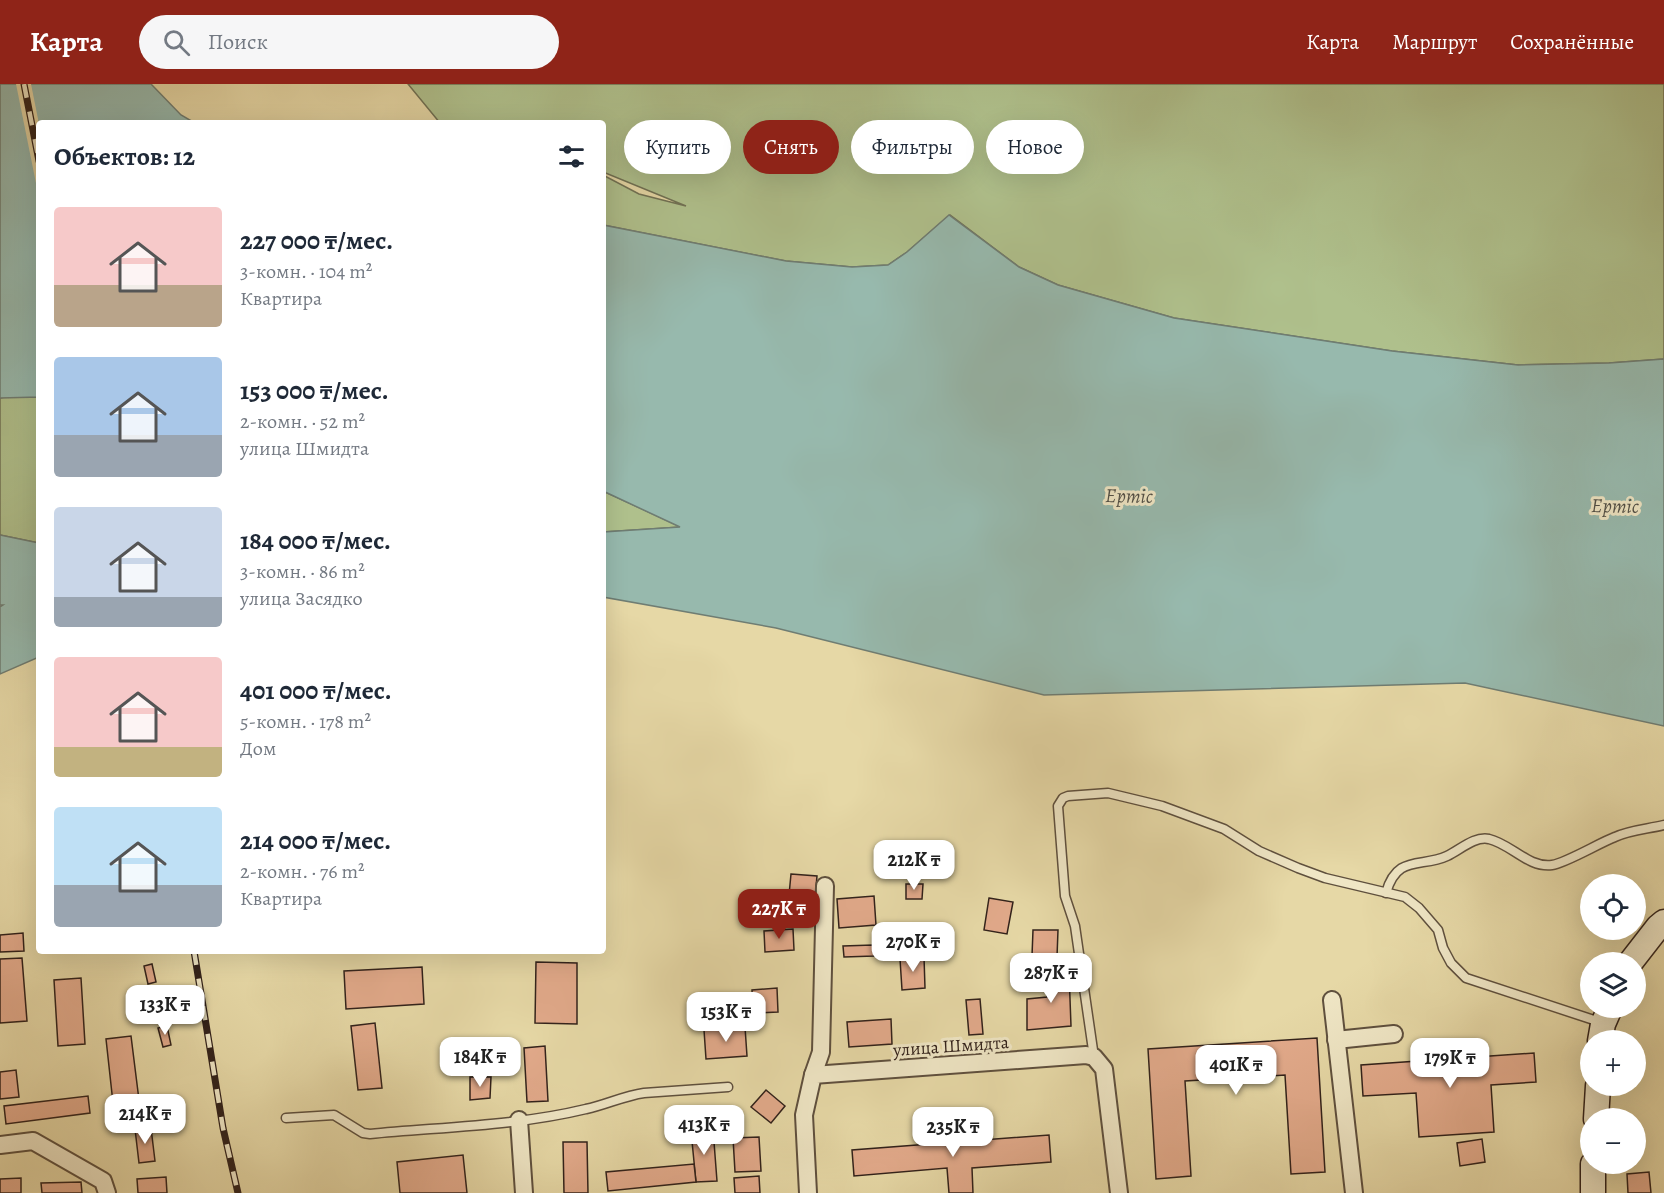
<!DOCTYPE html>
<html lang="ru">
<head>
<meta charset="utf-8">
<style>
	:root { --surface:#fff; --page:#f6f6f7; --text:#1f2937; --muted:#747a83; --accent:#8f2418 }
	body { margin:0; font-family:Alegreya,serif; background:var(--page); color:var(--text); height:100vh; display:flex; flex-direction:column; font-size:22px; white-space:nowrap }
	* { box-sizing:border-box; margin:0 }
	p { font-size:20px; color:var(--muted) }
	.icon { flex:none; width:33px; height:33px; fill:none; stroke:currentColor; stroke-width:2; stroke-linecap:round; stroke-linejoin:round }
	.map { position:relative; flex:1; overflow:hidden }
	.drawer { position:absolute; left:36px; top:36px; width:570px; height:834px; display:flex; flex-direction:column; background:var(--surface); border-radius:6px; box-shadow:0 6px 24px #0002 }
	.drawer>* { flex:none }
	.banner { position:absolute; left:624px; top:36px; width:570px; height:54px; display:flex; gap:12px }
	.controls { position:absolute; left:1580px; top:790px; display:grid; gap:12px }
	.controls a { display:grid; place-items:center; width:66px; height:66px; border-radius:50%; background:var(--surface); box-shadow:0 6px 24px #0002; font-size:30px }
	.price { position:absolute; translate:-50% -51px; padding:0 14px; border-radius:12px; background:#fff; color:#222; font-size:20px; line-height:39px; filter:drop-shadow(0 2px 3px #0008) }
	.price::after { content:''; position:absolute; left:50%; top:36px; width:18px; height:14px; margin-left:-9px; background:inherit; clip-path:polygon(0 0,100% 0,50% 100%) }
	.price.selected { background:var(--accent); color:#fff }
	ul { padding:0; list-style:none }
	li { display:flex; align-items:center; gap:18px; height:150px; padding:0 18px }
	li span { display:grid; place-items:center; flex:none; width:168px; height:120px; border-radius:6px; color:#555 }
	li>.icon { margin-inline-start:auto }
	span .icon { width:72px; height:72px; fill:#fffc; stroke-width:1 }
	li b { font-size:26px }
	h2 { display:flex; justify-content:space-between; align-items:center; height:72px; padding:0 18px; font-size:26px }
	.tag { padding:0 21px; border-radius:27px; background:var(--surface); box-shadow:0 6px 24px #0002; font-size:21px; line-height:54px }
	.tag.selected { background:var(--accent); color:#fff }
	header { display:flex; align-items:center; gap:36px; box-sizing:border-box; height:84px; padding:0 30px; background:var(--accent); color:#fff }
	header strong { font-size:28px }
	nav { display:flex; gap:33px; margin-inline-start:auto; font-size:21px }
	.search { width:420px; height:54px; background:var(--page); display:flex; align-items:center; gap:15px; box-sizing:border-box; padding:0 21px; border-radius:33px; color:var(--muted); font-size:22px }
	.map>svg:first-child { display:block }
	.green { fill:#afc08c; stroke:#707154; stroke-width:1.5 }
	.water { fill:#97b9ad; stroke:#6f7d73; stroke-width:1.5 }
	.pier { fill:#e6d8a6 }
	.building { fill:#e2aa8b; stroke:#32221b; stroke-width:1.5 }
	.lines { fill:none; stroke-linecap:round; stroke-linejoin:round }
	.lane-casing { stroke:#5f503e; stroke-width:11 }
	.street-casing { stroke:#5f503e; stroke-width:20 }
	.secondary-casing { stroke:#32221b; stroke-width:27 }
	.lane { stroke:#efe6c5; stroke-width:8 }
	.street { stroke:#efe6c5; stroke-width:16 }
	.secondary { stroke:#efe6c5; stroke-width:24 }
	.rail-casing { stroke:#32221b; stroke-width:7 }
	.rail { stroke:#efe6c5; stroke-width:4.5; stroke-dasharray:14; stroke-linecap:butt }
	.labels { text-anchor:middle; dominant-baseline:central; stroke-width:6; stroke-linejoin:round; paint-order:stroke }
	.street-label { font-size:18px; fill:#32221b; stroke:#efe6c5 }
	.water-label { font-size:20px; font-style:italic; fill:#504f47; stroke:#efe6c5 }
</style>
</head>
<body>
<header>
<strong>Карта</strong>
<div class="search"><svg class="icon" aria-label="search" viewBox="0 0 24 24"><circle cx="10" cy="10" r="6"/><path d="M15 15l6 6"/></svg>Поиск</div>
<nav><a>Карта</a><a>Маршрут</a><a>Сохранённые</a></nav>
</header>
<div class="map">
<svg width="1664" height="1109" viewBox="0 0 1664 1109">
	<rect width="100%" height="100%" fill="#e6d8a6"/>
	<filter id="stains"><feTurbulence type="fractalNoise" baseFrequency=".00333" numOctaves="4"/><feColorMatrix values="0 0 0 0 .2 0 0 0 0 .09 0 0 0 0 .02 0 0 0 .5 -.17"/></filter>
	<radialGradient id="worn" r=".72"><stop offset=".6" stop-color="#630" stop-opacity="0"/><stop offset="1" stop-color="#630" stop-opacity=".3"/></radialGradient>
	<g class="green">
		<polygon points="408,0 1664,0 1664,275 1609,279 1518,281 1392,267 1174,234 1058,201 1019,183 950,131 907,168 888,181 852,183 786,177 603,141 603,91 639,110 686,122 603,88 603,39 440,39"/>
		<polygon points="5,313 39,313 39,459 0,451 0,314"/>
		<polygon points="603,407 681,443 603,448"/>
	</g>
	<g class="water">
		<polygon points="0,0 151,0 181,31 195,39 39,39 39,313 0,314"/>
		<polygon points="949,131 1019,183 1058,201 1174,234 1392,267 1518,281 1609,279 1664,275 1664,642 1465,599 1044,611 776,544 603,513 603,448 680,443 603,407 603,141 786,177 852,183 888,181 907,168"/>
		<polygon points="0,451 39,459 39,573 0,590 0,523 3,521 0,521"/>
	</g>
	<polygon class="pier" points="16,0 31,0 39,40 39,114"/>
	<g class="building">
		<polygon points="791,790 817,792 815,814 789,811"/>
		<polygon points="906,800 923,800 922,815 906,815"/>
		<polygon points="874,812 876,841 839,844 837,815"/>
		<polygon points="989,814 1013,818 1007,850 984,846"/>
		<polygon points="793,845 794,866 765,868 764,847"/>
		<polygon points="1033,846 1058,846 1057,873 1032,872"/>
		<polygon points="23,849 24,867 0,868 0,851"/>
		<polygon points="873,861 874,872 844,873 843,862"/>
		<polygon points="924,873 925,904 902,906 900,875"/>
		<polygon points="22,874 27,937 0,939 0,875"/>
		<polygon points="536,878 577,879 577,940 535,939"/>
		<polygon points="152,880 156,898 148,900 144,882"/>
		<polygon points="422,883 424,920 346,925 344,887"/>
		<polygon points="1069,888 1071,942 1027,946 1027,915 1047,913 1046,889"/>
		<polygon points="81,894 85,960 58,962 54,896"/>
		<polygon points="777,904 778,928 753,929 752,906"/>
		<polygon points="980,915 983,950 969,951 966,916"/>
		<polygon points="891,935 892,960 849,963 847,938"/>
		<polygon points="375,939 382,1004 358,1006 351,942"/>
		<polygon points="167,942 171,961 163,963 158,944"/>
		<polygon points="745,943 747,972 706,975 704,946"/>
		<polygon points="131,952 139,1016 113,1019 106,955"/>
		<polygon points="1317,954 1325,1088 1291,1090 1285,991 1185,997 1191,1092 1156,1095 1148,965"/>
		<polygon points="545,962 548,1017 527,1018 524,964"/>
		<polygon points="1534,969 1536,998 1491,1001 1494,1048 1419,1053 1416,1009 1363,1012 1361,981"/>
		<polygon points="16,986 19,1013 0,1015 0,988"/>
		<polygon points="470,993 491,993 490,1014 470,1016"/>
		<polygon points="766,1006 785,1022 771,1039 751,1023"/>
		<polygon points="88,1012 90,1029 6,1040 4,1022"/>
		<polygon points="151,1044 155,1077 139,1079 135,1045"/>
		<polygon points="713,1045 717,1097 696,1098 691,1047"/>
		<polygon points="1049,1051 1051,1078 972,1084 973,1109 949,1109 947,1084 854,1092 852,1066"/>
		<polygon points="759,1053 761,1087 735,1088 733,1054"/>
		<polygon points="1482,1055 1485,1078 1460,1082 1457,1059"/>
		<polygon points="563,1058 587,1058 588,1109 564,1109"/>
		<polygon points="463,1071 467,1109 400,1109 397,1078"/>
		<polygon points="694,1080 696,1098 608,1107 606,1088"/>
		<polygon points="1649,1088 1651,1109 1628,1109 1627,1090"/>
		<polygon points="759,1092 760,1109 735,1109 734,1094"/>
		<polygon points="166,1093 167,1109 138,1109 137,1095"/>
		<polygon points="21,1094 21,1109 0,1109 0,1095"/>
		<polygon points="81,1098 82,1109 42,1109 41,1099"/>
	</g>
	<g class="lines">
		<g class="lane-casing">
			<g id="lane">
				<path d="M 1386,809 C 1397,770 1421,784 1447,772 C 1460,766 1474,752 1489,755 C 1511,760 1528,784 1552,781 C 1566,779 1599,759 1615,753 C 1630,746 1648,745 1664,741"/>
				<polyline points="1094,973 1075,842 1065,812 1058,722 1063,714 1068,712 1108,709 1162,722 1224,745 1259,767 1298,784 1325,794 1405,813 1419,824 1438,846 1443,864 1451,879 1466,894 1603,939"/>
				<path d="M 286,1034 L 334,1031 L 363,1049 L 370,1050 C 441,1043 516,1042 586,1025 C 606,1021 623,1012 644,1009 L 728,1003"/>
			</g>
		</g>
		<g class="street-casing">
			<g id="street">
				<polyline points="1332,916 1354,1109"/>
				<polyline points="1336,956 1394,950"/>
				<polyline points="813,991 821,968 825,802"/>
				<polyline points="519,1036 524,1109"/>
				<polyline points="0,1061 33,1057 103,1097 107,1109"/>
				<polyline points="808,1109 804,1031 813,991 1086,971 1094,973 1104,985 1119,1109"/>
			</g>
		</g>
		<g class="secondary-casing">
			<g id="secondary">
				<polyline points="1630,879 1658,843 1664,838"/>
				<polyline points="1600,957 1603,940 1610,924"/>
				<polyline points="1596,1035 1598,1002"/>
				<polyline points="1593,1109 1593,1080"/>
			</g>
		</g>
		<use href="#lane" class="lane"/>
		<use href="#street" class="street"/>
		<use href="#secondary" class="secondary"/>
		<g class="rail-casing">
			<g id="rail">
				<polyline points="24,0 39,77"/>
				<polyline points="194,867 223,1044 238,1109"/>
			</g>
		</g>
		<use href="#rail" class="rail"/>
	</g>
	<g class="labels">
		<g class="street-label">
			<text transform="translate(951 962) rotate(-4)">улица Шмидта</text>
		</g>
		<g class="water-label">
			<text transform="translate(1129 412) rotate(1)">Ертіс</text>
			<text transform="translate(1615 422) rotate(1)">Ертіс</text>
		</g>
	</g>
	<rect width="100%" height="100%" filter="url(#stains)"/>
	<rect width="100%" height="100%" fill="url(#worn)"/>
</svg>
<div class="controls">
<a><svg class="icon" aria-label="locate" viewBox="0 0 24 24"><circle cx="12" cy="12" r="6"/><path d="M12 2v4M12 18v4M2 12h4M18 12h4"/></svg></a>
<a><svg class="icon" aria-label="layers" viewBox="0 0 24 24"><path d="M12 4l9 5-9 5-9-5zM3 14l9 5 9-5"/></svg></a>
<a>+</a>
<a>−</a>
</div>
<b class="price" style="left:914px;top:807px">212K ₸</b>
<b class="price selected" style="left:779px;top:856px">227K ₸</b>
<b class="price" style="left:913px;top:889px">270K ₸</b>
<b class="price" style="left:1051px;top:920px">287K ₸</b>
<b class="price" style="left:165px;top:952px">133K ₸</b>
<b class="price" style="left:726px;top:959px">153K ₸</b>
<b class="price" style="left:480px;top:1004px">184K ₸</b>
<b class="price" style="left:1450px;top:1005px">179K ₸</b>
<b class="price" style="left:1236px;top:1012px">401K ₸</b>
<b class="price" style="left:145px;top:1061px">214K ₸</b>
<b class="price" style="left:704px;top:1072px">413K ₸</b>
<b class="price" style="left:953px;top:1074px">235K ₸</b>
<div class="banner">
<a class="tag">Купить</a>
<a class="tag selected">Снять</a>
<a class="tag">Фильтры</a>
<a class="tag">Новое</a>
</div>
<section class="drawer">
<h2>Объектов: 12<svg class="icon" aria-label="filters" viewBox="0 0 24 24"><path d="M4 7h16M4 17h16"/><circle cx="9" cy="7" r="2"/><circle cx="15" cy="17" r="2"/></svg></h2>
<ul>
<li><span style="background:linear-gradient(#f6c9c9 65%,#b9a48a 0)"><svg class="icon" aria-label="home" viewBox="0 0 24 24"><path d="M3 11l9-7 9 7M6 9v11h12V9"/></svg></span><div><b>227 000 ₸/мес.</b><p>3-комн. · 104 m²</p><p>Квартира</p></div></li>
<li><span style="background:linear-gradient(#a9c7e8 65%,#9aa5b1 0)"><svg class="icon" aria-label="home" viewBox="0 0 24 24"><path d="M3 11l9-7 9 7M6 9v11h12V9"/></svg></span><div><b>153 000 ₸/мес.</b><p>2-комн. · 52 m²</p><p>улица Шмидта</p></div></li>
<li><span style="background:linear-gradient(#c9d6e8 75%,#9aa5b1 0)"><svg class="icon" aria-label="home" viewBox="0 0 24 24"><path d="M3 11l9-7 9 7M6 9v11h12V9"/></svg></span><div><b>184 000 ₸/мес.</b><p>3-комн. · 86 m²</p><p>улица Засядко</p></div></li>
<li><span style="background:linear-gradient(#f6c9c9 75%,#c2b280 0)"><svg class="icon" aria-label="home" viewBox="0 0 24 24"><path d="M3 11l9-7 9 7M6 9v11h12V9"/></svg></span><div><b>401 000 ₸/мес.</b><p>5-комн. · 178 m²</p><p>Дом</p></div></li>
<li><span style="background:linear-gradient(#bfe0f5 65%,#9aa5b1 0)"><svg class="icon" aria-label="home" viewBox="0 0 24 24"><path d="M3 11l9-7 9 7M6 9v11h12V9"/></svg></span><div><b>214 000 ₸/мес.</b><p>2-комн. · 76 m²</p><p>Квартира</p></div></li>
</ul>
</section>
</div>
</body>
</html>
